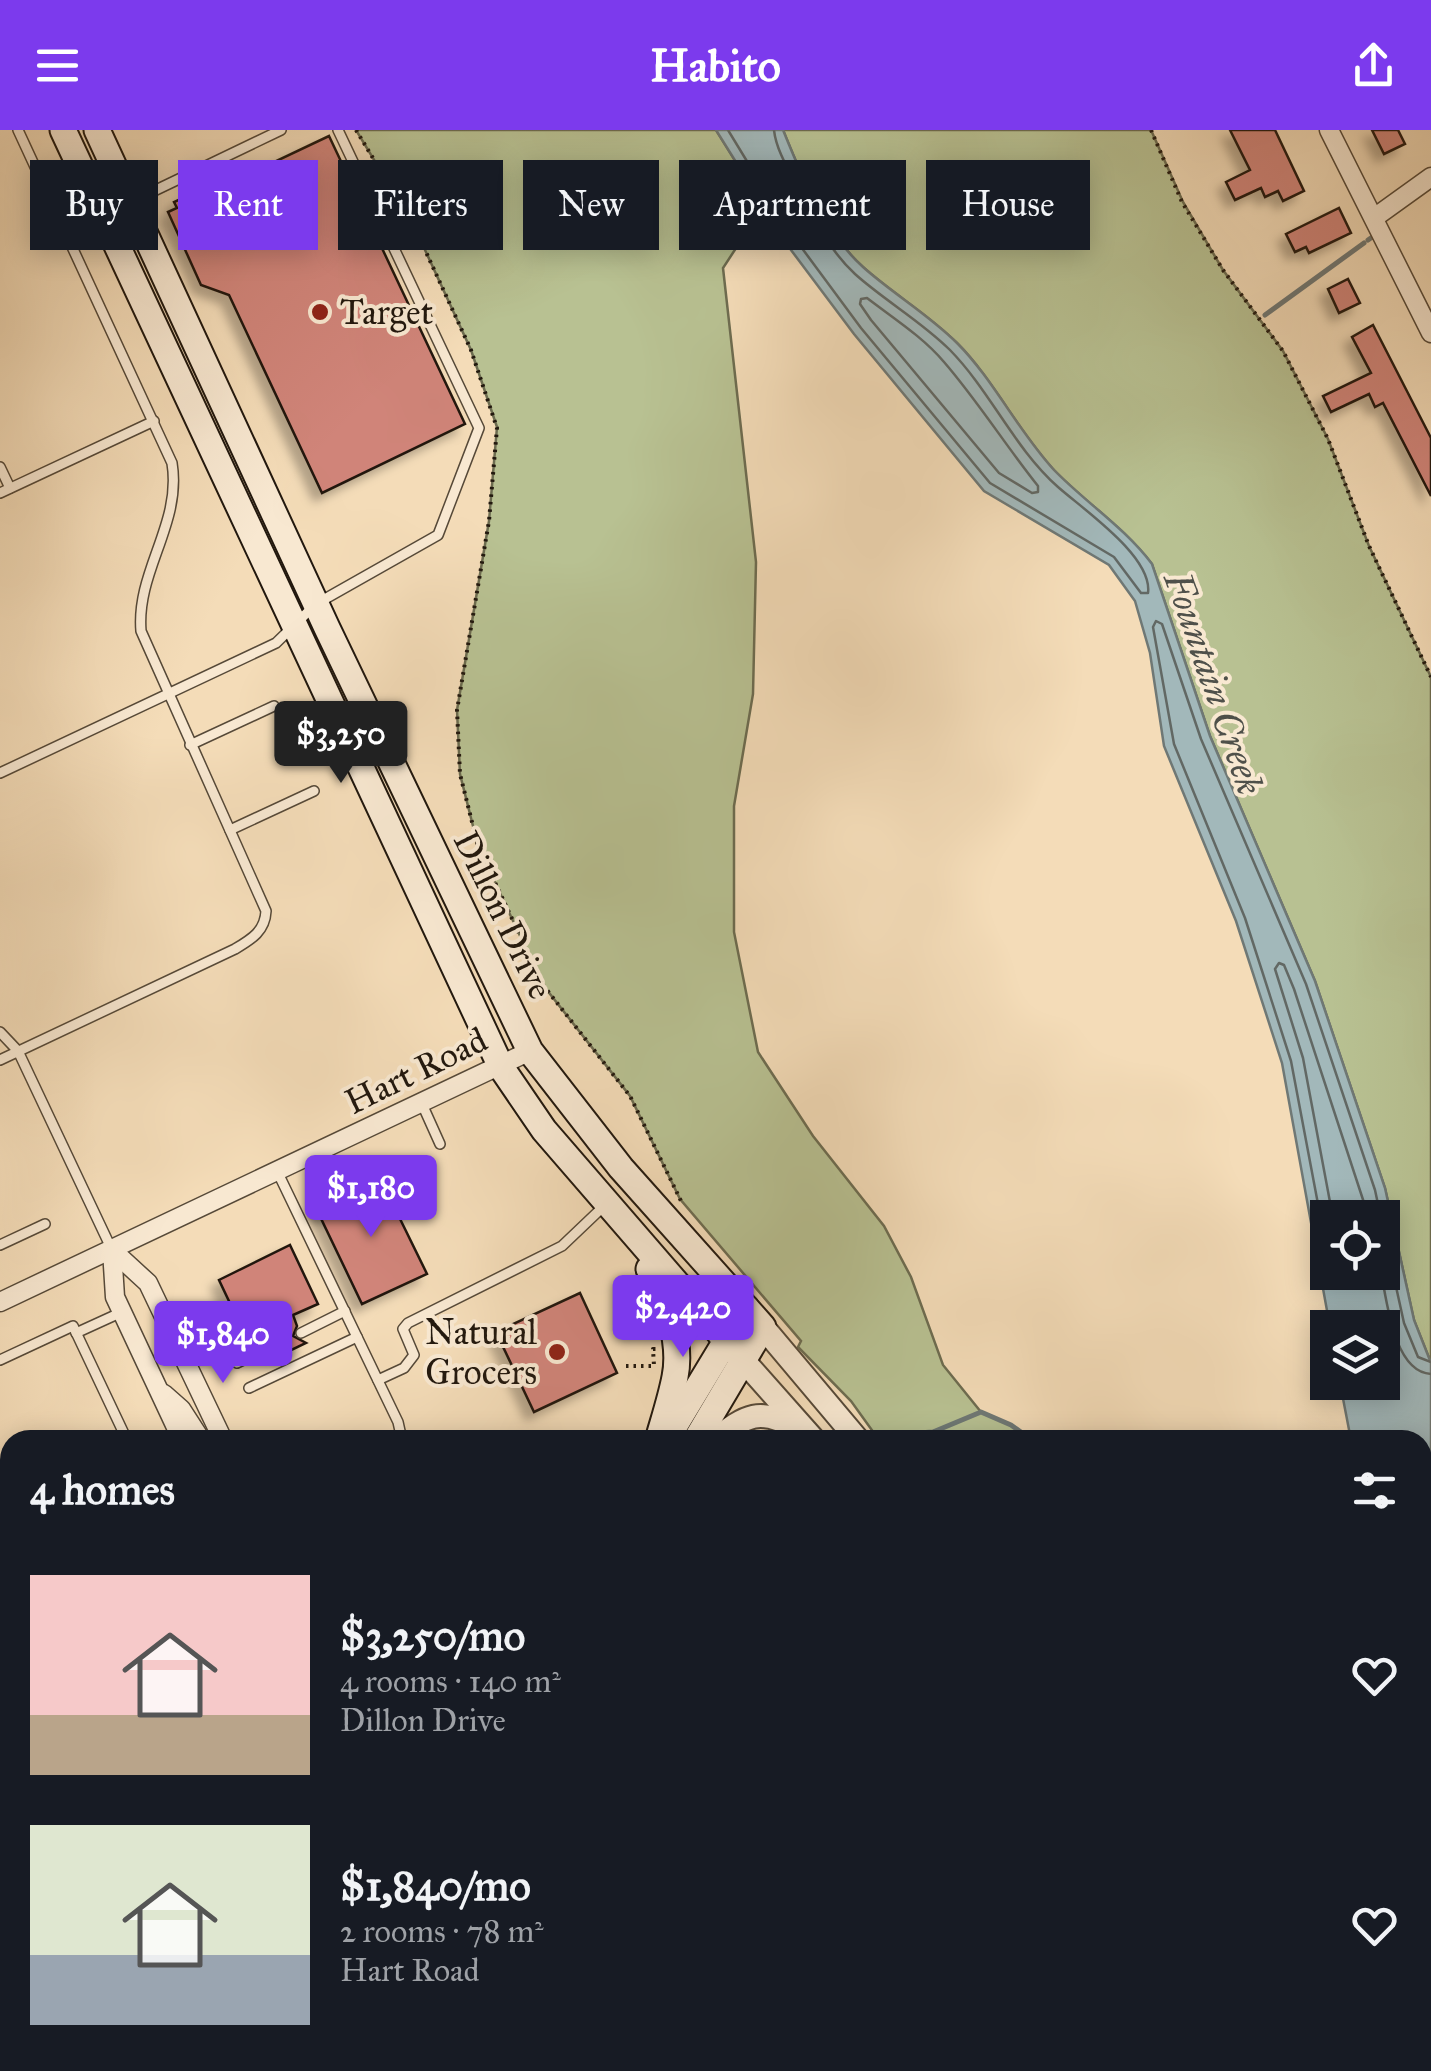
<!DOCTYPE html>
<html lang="en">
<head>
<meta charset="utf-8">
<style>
	:root { --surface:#171b24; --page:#20242c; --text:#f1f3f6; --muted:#9ea1a6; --accent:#7c3aed }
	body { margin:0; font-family:"IM FELL Great Primer",serif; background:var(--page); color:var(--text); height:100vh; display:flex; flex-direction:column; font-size:38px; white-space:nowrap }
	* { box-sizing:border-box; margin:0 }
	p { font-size:32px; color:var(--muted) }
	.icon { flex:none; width:55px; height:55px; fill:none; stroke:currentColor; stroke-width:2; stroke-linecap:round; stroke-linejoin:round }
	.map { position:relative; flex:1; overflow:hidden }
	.sheet { position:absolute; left:0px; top:1300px; width:1432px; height:642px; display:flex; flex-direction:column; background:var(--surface); border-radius:30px 30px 0 0; box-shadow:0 5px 25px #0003 }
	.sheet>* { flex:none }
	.hud { position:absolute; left:30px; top:30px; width:1372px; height:90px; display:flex; gap:20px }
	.fabs { position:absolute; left:1310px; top:1070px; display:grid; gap:20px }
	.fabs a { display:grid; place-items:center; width:90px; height:90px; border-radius:0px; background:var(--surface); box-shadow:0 5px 25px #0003; font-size:50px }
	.price { position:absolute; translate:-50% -85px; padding:0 22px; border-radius:10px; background:var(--accent); color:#fff; font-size:32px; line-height:65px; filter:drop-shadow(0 2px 5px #0008) }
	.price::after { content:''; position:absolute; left:50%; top:60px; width:30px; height:22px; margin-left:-15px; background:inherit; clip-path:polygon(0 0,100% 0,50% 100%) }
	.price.active { background:#222; color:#fff }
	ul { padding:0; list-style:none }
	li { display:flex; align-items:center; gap:30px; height:250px; padding:0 30px }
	li span { display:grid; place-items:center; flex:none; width:280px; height:200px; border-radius:0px; color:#555 }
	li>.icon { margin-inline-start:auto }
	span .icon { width:120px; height:120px; fill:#fffc; stroke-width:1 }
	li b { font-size:42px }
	h2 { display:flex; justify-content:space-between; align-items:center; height:120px; padding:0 30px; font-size:42px }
	.pill { padding:0 35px; border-radius:0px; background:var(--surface); box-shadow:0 5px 25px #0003; font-size:35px; line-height:90px }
	.pill.active { background:var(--accent); color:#fff }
	header { display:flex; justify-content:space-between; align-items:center; height:130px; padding:0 30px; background:var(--accent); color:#fff; font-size:45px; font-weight:700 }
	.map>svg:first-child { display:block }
	.green { fill:#b8c192; stroke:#6d6c50; stroke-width:2.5 }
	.water { fill:#a2b8ba; stroke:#6f7875; stroke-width:2.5; fill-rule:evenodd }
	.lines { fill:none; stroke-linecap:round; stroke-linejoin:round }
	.shore { stroke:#626864; stroke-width:2.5 }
	.stream { stroke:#6f7875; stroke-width:5 }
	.building { fill:#d08479; stroke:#22180e; stroke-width:2.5; filter:url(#shadow) }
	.service-casing { stroke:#564938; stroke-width:12 }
	.minor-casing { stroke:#564938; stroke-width:21 }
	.tertiary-casing { stroke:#564938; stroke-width:26 }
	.secondary-casing { stroke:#22180e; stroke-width:29 }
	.path { stroke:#22180e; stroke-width:4; stroke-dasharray:2.5 5; stroke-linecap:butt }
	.service { stroke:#f8e8d1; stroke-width:9 }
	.minor { stroke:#f8e8d1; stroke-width:18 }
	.tertiary { stroke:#f8e8d1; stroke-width:22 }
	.secondary { stroke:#f8e8d1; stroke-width:25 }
	.rail { stroke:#22180e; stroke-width:5; stroke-dasharray:18 18; stroke-linecap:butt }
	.poi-dot { fill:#8f2418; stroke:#f8e8d1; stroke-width:4 }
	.labels { text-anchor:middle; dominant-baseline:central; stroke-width:8; stroke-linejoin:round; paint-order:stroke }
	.poi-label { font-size:35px; fill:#22180e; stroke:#f8e8d1; text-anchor:start }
	.street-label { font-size:35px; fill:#22180e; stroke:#f8e8d1 }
	.water-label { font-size:38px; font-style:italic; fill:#4f504a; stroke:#f8e8d1 }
</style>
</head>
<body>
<header><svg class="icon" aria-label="menu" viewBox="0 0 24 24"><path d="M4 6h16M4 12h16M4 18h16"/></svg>Habito<svg class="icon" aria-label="share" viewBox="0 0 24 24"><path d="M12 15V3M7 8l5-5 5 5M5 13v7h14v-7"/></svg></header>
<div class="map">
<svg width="1431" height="1941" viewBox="0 0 1431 1941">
	<defs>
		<filter id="shadow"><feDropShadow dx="-8" dy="8" stdDeviation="5" flood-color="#0004"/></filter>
	</defs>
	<rect width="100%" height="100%" fill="#f4dcb8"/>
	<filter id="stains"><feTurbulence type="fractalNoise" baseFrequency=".002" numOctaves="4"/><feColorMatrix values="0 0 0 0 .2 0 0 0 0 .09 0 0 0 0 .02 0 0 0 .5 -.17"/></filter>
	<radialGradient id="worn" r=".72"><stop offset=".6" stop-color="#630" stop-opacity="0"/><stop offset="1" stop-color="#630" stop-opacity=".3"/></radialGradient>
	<g class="green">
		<polygon points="356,0 716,0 751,56 761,80 723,138 756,432 753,564 734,676 734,802 758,922 813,1006 884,1096 911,1147 943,1235 981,1282 1011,1295 1032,1310 879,1310 851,1271 798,1217 801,1211 680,1069 630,966 543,855 478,716 460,644 457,580 489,391 497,297 471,220 414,96"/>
		<path d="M 783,0 L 1151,0 L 1183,72 L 1223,140 L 1283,221 L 1328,309 L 1369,416 L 1431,547 L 1431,1233 L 1414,1190 L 1385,1058 L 1315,851 L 1210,606 L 1152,434 C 1124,397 1086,373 1054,340 C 1018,301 993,249 957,213 C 928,184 893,164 863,137 C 824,102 802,47 783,0 Z"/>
		<polygon points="1423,1566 1431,1580 1431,1941 1187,1941 1184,1933 1422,1932"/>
	</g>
	<path class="water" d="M 716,0 L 783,0 C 802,47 824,102 863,137 C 893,164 928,184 957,213 C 993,249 1018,301 1054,340 C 1086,373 1124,397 1152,434 L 1210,606 L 1315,851 L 1385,1058 L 1414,1190 L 1431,1233 L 1431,1580 L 1422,1566 L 1422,1310 L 1351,1310 L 1340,1253 L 1382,1252 L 1382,1198 L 1330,1197 L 1282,933 L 1236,791 L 1164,616 L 1150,523 L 1135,471 L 1109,435 L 984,361 L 854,204 L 761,80 L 751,56 ZM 1328,1088 L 1382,1088 L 1382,1142 L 1328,1142 Z"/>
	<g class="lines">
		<g class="shore">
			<path d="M 728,0 L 759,51 L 770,75 L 861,198 L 990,353 L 1114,427 L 1141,463 L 1148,463 C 1153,427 1084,380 1058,357 C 1014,318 991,262 950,220 C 921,191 885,171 855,144 C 828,119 814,88 797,56 C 788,39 776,19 774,0"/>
			<path d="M 867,168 C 893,188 923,207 944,232 C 977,270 1006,316 1038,356 L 1038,362 L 1032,363 L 999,343 L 871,190 L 860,174 L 861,169 Z"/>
			<polyline points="1333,1088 1303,928 1275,839 1279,833 1284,835 1294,859 1369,1088"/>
			<polyline points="1382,1093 1404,1193 1418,1227 1431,1232"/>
			<polyline points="1328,1127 1291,931 1245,788 1174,614 1153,497 1156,491 1162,494 1201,609 1306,854 1375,1060 1381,1088"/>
			<path d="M 1381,1142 C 1387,1172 1394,1242 1431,1244"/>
		</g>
		<g class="stream">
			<polyline points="1368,110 1378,103"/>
			<polyline points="1265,185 1364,113"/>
			<polyline points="904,1304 933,1302 981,1282 1011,1295 1032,1310"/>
			<polyline points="1422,1626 1431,1624"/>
			<polyline points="478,1941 496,1932"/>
		</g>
	</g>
	<g class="building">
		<polygon points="1230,0 1275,0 1304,61 1283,71 1278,61 1265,67 1261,58 1235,70 1226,52 1250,40"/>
		<polygon points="1372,0 1398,0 1405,14 1384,24"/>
		<polygon points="329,6 465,294 322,363 229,165 201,155 168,82 177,78 174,72 231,45 234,51"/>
		<polygon points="1339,78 1351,103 1309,123 1306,117 1295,122 1286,104"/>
		<polygon points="1348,149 1360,173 1339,183 1328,159"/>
		<polygon points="1373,195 1431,308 1431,366 1383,273 1375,277 1369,264 1331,282 1323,266 1371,243 1352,207"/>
		<polygon points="379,1046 427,1144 362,1174 315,1076"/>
		<polygon points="290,1115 318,1174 293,1185 297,1196 293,1206 306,1213 283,1224 286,1210 282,1206 275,1206 270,1195 246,1207 219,1150"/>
		<polygon points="580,1163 617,1243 534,1282 496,1202"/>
	</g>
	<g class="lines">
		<g class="service-casing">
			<g id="service">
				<polyline points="106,84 281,0"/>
				<polyline points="0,337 10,358"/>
				<polyline points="0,363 154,291"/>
				<polyline points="190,615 274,576"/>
				<polyline points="0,643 276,513 316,474 438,405 479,298 338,0"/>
				<polyline points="230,700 314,661"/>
				<polyline points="0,902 18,921 112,1120"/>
				<path d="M 0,930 L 235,819 C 252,809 265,801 266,781 L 141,501 C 136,441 182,394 172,333 L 18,0"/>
				<polyline points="422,974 440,1014"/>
				<polyline points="278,1043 398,1292 402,1310"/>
				<polyline points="0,1115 45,1094"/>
				<polyline points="76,1203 122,1182"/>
				<polyline points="301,1203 345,1181"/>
				<polyline points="0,1230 73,1196 127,1310"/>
				<polyline points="237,1233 278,1213"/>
				<polyline points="378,1250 404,1238 414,1225 403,1199 408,1193 562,1116 604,1076"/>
				<polyline points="249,1258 357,1207"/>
				<polyline points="0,1451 10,1472"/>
				<polyline points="0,1534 10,1529"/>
				<polyline points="223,1932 228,1941"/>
				<polyline points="1007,1932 1011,1941"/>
				<polyline points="357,1941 376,1932"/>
				<polyline points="759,1941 775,1932"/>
			</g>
		</g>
		<g class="minor-casing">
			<g id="minor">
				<polyline points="1329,0 1431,203"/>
				<polyline points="1374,88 1431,47"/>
				<polyline points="112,1120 148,1153 223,1310"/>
				<polyline points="112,1120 115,1167 182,1310"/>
				<polyline points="0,1172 530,921"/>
				<polyline points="164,1264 181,1279 201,1310"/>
			</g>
		</g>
		<g class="tertiary-casing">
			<g id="tertiary">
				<polyline points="763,1197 858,1310"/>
				<polyline points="743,1230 814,1310"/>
				<path d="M 715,1310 C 746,1285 760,1277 796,1298"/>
				<polyline points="1133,1932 1137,1941"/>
				<polyline points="1169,1932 1173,1941"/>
			</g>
		</g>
		<g class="secondary-casing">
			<g id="secondary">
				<polyline points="63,0 501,937 544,1000 743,1230"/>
				<polyline points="97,0 327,498 530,921 621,1038 763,1197 696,1310"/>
				<path d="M 649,1139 C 667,1167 682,1212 675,1247 C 671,1268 664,1289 658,1310"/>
				<polyline points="666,1310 746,1178"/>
				<polyline points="0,1710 10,1705"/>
				<polyline points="0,1745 10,1741"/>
			</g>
		</g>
		<g class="path">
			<polyline points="356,0 414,96 471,220 497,298 489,391 457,580 460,644 478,716 543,855 630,966 681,1071"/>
			<polyline points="1151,0 1182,72 1223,140 1283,221 1328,309 1369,416 1431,547"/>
			<polyline points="626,1236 654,1236 653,1219 657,1219"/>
		</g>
		<use href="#service" class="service"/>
		<use href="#minor" class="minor"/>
		<use href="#tertiary" class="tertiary"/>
		<use href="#secondary" class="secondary"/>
		<g class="rail">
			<polyline points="0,1908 10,1918"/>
			<polyline points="24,1932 32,1941"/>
		</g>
	</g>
	<g class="poi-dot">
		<circle cx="320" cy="182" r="10"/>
		<circle cx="557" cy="1222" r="10"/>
	</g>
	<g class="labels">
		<g class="poi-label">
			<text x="340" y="182">Target</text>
			<text x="537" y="1202" text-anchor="end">Natural<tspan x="537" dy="40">Grocers</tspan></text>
		</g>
		<g class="street-label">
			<text transform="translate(503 785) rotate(64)">Dillon Drive</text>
			<text transform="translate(416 941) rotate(-26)">Hart Road</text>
		</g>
		<g class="water-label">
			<text transform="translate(1214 553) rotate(71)">Fountain Creek</text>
		</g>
	</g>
	<rect width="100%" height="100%" filter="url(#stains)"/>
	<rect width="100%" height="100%" fill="url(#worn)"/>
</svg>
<div class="fabs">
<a><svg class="icon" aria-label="locate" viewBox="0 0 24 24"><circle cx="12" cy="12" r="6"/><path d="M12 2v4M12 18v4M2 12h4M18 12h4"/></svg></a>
<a><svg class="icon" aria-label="layers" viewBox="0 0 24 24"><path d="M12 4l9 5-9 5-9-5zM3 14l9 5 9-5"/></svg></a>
</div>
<b class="price active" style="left:341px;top:656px">$3,250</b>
<b class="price" style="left:371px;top:1110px">$1,180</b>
<b class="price" style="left:683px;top:1230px">$2,420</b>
<b class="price" style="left:223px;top:1256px">$1,840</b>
<div class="hud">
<a class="pill">Buy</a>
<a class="pill active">Rent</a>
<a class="pill">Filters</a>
<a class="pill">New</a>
<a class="pill">Apartment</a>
<a class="pill">House</a>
</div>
<section class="sheet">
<h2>4 homes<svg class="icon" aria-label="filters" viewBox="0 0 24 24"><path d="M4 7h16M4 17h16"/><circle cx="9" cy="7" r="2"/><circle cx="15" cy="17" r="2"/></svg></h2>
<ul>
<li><span style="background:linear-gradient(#f6c9c9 70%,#b9a48a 0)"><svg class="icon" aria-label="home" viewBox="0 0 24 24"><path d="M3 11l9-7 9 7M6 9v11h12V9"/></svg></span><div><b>$3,250/mo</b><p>4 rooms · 140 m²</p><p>Dillon Drive</p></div><svg class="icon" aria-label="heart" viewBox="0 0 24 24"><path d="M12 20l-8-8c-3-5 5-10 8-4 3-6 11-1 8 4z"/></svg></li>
<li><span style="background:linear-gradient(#dfe7d0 65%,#9aa5b1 0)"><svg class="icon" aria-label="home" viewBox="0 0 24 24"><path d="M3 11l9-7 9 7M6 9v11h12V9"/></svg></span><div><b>$1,840/mo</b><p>2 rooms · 78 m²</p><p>Hart Road</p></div><svg class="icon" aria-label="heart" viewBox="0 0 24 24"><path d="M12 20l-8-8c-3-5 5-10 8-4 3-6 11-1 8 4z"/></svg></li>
</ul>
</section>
</div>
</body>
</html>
